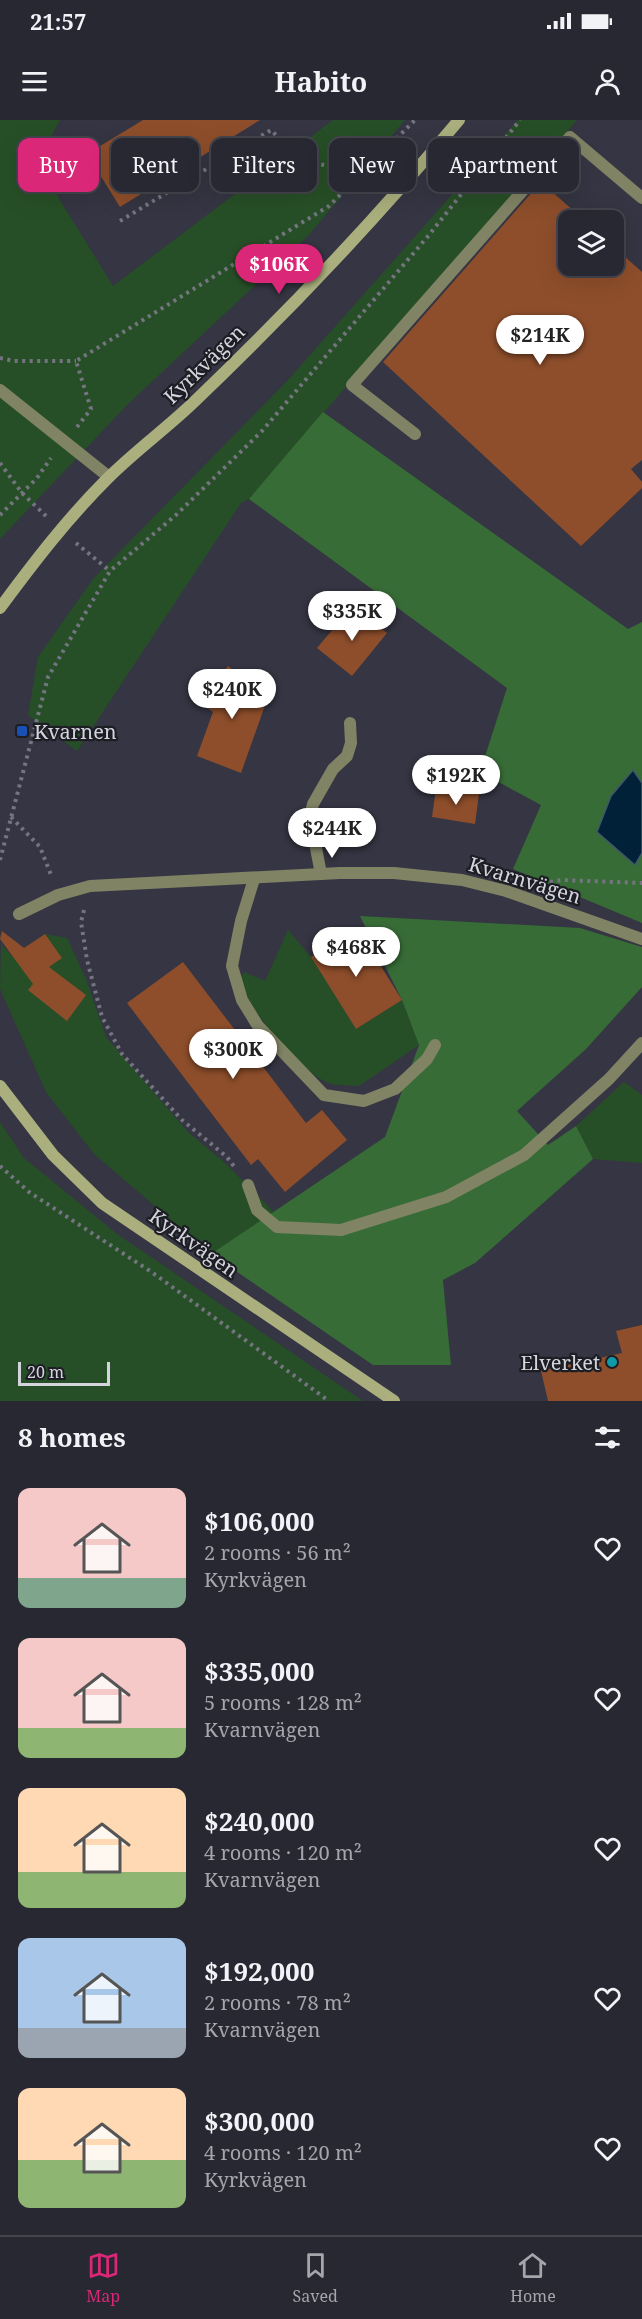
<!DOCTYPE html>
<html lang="en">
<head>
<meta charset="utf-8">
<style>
	:root { --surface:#282832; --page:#34343e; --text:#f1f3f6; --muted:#a5a6ac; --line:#44444d; --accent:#db2777 }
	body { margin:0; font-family:"Noto Serif",serif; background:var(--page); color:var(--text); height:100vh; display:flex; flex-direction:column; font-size:22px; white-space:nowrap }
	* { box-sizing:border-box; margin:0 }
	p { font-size:20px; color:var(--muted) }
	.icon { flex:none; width:33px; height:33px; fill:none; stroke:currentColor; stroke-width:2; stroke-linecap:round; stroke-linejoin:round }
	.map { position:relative; height:1281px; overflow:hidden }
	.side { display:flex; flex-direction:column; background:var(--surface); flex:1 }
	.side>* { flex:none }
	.hud { position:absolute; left:18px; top:18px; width:606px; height:54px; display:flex; gap:12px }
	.buttons { position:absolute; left:558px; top:90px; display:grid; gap:12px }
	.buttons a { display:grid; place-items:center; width:66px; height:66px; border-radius:12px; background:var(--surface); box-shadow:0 6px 24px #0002,0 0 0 2px var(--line); font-size:30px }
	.scale { position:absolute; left:18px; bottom:15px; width:92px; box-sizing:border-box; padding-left:6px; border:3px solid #d4d4dd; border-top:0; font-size:16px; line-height:21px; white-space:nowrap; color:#d4d4dd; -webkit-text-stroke:4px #1d1d24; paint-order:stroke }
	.price { position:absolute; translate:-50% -51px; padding:0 14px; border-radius:21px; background:#fff; color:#222; font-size:20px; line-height:39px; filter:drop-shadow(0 2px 3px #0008) }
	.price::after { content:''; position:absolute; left:50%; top:36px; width:18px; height:14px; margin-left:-9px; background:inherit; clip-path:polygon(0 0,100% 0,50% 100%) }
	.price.selected { background:var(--accent); color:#fff }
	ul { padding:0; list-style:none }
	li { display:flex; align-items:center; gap:18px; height:150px; padding:0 18px }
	li span { display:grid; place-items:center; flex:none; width:168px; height:120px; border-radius:12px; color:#555 }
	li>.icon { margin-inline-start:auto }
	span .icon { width:72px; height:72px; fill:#fffc; stroke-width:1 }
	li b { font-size:26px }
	h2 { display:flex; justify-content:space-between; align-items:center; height:72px; padding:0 18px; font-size:26px }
	.chip { padding:0 21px; border-radius:12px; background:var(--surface); box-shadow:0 6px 24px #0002,0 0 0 2px var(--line); font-size:21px; line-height:54px }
	.chip.selected { background:var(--accent); color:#fff }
	.status { display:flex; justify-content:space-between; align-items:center; height:42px; padding:0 30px; background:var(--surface); direction:ltr }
	.status svg { height:16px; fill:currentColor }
	header { display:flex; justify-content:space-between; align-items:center; height:78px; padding:0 18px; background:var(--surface); font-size:27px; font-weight:700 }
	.tabs { display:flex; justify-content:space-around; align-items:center; height:84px; border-top:2px solid var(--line); background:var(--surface); font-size:16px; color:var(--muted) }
	.tabs a { display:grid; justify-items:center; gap:3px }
	.tabs .selected { color:var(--accent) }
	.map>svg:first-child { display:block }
	.green { fill:#274f27 }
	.forest { fill:#386c37 }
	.water { fill:#002138; stroke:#40576a; stroke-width:1.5 }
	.building { fill:#8e4e2b }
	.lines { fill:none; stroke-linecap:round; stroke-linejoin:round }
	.path { stroke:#757581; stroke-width:4; stroke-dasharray:3 4.5; stroke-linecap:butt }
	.lane { stroke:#818365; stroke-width:12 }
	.street { stroke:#818365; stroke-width:12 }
	.secondary { stroke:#aaaf7d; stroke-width:12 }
	.transit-dot { fill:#1a4fb4; stroke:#1d1d24; stroke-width:2 }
	.culture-dot { fill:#0f9aa8; stroke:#1d1d24; stroke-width:2 }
	.labels { text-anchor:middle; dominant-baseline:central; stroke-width:4.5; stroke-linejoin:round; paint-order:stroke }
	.street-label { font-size:20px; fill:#d4d4dd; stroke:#1d1d24 }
	.poi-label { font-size:20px; fill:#d4d4dd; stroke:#1d1d24; text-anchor:start }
</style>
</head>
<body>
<div class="status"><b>21:57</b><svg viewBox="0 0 49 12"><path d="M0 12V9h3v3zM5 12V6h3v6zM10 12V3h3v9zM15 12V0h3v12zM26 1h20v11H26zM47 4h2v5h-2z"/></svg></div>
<header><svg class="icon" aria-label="menu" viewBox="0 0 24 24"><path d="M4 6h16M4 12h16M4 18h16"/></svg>Habito<svg class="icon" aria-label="person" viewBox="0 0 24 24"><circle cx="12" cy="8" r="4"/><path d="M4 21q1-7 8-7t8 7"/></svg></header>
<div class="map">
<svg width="642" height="1281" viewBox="0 0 642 1281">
	<rect width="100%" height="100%" fill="#353543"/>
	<g class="green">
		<polygon points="0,0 60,0 37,43 113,166 333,0 405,0 308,116 128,284 0,419"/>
		<polygon points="518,0 577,0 249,379 241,383 77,631 28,595 38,537 93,459 287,261"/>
		<path d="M 288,810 L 311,837 L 356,909 L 402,880 L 419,925 L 359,966 C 349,965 334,966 326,962 C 296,947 249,890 240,859 L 244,852 L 265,861 Z"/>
		<polygon points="45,814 67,818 86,859 106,917 188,1012 225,1043 274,1092 211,1134 94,1034 46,972 0,869 1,824 12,836"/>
		<polygon points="624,962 642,975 642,1043 593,1039 576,1006"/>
		<polygon points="0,1002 24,1038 117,1114 363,1281 0,1281"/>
	</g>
	<g class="forest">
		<polygon points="323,292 628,509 642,502 642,803 513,749 541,685 480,652 507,568 249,379"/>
		<polygon points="360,796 580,808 642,827 642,867 586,929 517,991 548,1025 576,1006 593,1039 475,1143 443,1160 451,1245 373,1245 211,1134 385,1017 419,925 402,880"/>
	</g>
	<polygon class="water" points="633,650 642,663 642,733 635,745 597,712 611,676"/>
	<g class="building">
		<polygon points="143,0 260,0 120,87 87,34"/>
		<polygon points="541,62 584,100 568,100 568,146 614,146 614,127 642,152 642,340 631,349 642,362 642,368 581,426 383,242"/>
		<polygon points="359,491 387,513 352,556 317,528 344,496 351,501"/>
		<polygon points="228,546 268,577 241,653 197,636 213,592 200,583"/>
		<polygon points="436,668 479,674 475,704 432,697"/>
		<polygon points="357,808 402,880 356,909 311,837"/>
		<polygon points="2,811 24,828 45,814 62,838 49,847 86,875 67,901 28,870 33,864 0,819"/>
		<polygon points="183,842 306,1003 322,990 347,1020 285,1072 258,1039 251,1045 127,883"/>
		<polygon points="642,1205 642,1281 548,1281 541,1251 622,1233 616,1211"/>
	</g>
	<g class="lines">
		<g class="path">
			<polyline points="120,101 271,10 301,41 341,48 374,40"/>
			<polyline points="0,238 14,241 76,241"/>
			<polyline points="77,307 91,289 76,241 329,86 415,0"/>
			<polyline points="0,343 22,373 46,396"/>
			<polyline points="0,395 37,358 51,338"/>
			<polyline points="76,423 110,451"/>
			<polyline points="11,697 40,727 51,755"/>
			<polyline points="0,740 48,557 110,451 176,395 262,311 429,115 520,0"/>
			<polyline points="550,762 562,760 642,763"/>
			<polyline points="84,790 81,802 87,840 102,897 122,934 182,1000 227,1037 236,1049"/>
			<polyline points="0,1046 29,1072 153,1153 329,1281"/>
		</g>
		<g class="lane">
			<polyline points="415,314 352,265 570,17 642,78"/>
			<polyline points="254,759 241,801 232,846 242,880 258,906 324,975 364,981 395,969 427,939 435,925"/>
			<polyline points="248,1065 257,1090 277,1107 341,1110 446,1077 524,1035 609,959 642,923"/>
		</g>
		<g class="street">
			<polyline points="0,270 109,357"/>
			<polyline points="321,754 310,697 313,684 333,649 347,636 351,623 350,603"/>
			<polyline points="19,794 58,775 90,766 340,753 394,753 462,760 506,771 642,819"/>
		</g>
		<g class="secondary">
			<path d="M 0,488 C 34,442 67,399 107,359 C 135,331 167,308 195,281 C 288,192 377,98 459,0"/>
			<polyline points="0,966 53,1035 102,1083 394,1281"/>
		</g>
	</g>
	<rect class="transit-dot" x="16" y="605" width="12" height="12" rx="3"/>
	<circle class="culture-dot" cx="612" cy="1242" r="6"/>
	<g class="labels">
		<g class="street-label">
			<text transform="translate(204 244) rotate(-44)">Kyrkvägen</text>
			<text transform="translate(525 760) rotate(17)">Kvarnvägen</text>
			<text transform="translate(194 1123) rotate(35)">Kyrkvägen</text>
		</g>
		<g class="poi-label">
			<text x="34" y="611">Kvarnen</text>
			<text x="600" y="1242" text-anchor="end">Elverket</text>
		</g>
	</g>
</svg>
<div class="buttons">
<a><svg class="icon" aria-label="layers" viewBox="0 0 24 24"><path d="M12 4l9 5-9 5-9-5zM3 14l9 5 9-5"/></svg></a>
</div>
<div class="scale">20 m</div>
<b class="price selected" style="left:279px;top:175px">$106K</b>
<b class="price" style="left:540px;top:246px">$214K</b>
<b class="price" style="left:352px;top:522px">$335K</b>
<b class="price" style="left:232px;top:600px">$240K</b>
<b class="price" style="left:456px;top:686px">$192K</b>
<b class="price" style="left:332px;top:739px">$244K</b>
<b class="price" style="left:356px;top:858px">$468K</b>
<b class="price" style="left:233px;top:960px">$300K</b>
<div class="hud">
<a class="chip selected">Buy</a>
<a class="chip">Rent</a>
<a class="chip">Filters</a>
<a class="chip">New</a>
<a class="chip">Apartment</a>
</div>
</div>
<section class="side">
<h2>8 homes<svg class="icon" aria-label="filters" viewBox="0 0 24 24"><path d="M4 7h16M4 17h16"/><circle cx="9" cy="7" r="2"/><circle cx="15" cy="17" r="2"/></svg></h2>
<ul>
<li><span style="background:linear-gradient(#f6c9c9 75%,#7fa58c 0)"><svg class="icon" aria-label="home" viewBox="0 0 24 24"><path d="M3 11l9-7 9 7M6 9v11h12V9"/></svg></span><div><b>$106,000</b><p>2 rooms · 56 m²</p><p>Kyrkvägen</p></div><svg class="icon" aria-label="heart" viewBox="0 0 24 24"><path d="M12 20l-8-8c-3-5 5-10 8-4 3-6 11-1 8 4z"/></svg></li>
<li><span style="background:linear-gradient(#f6c9c9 75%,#8fb573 0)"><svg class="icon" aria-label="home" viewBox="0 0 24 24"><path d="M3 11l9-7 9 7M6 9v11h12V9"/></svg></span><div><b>$335,000</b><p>5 rooms · 128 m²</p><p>Kvarnvägen</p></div><svg class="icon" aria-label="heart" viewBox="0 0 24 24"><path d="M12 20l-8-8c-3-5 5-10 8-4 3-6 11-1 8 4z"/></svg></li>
<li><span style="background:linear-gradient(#ffd9b3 70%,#8fb573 0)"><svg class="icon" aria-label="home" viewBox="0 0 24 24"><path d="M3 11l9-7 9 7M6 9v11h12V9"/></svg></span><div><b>$240,000</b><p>4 rooms · 120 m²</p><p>Kvarnvägen</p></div><svg class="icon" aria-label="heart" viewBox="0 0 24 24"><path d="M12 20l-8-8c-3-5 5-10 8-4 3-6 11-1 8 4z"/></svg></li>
<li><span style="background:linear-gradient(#a9c7e8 75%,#9aa5b1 0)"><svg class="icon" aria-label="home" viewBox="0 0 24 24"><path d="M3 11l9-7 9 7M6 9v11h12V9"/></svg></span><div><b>$192,000</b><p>2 rooms · 78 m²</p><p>Kvarnvägen</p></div><svg class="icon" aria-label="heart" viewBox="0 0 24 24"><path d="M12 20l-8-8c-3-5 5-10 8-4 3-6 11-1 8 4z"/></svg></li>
<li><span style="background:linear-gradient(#ffd9b3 60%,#8fb573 0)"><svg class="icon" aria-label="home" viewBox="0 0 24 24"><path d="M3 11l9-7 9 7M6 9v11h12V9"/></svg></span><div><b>$300,000</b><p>4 rooms · 120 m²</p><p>Kyrkvägen</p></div><svg class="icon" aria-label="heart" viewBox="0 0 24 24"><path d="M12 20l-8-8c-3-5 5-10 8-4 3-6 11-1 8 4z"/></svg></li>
</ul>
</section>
<nav class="tabs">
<a class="selected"><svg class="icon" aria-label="map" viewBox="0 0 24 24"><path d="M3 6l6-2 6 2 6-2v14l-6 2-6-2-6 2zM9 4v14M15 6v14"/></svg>Map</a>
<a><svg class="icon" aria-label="saved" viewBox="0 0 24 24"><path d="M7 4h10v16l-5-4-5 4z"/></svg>Saved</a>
<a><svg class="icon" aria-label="home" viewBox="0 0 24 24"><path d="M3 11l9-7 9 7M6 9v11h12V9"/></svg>Home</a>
</nav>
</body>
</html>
